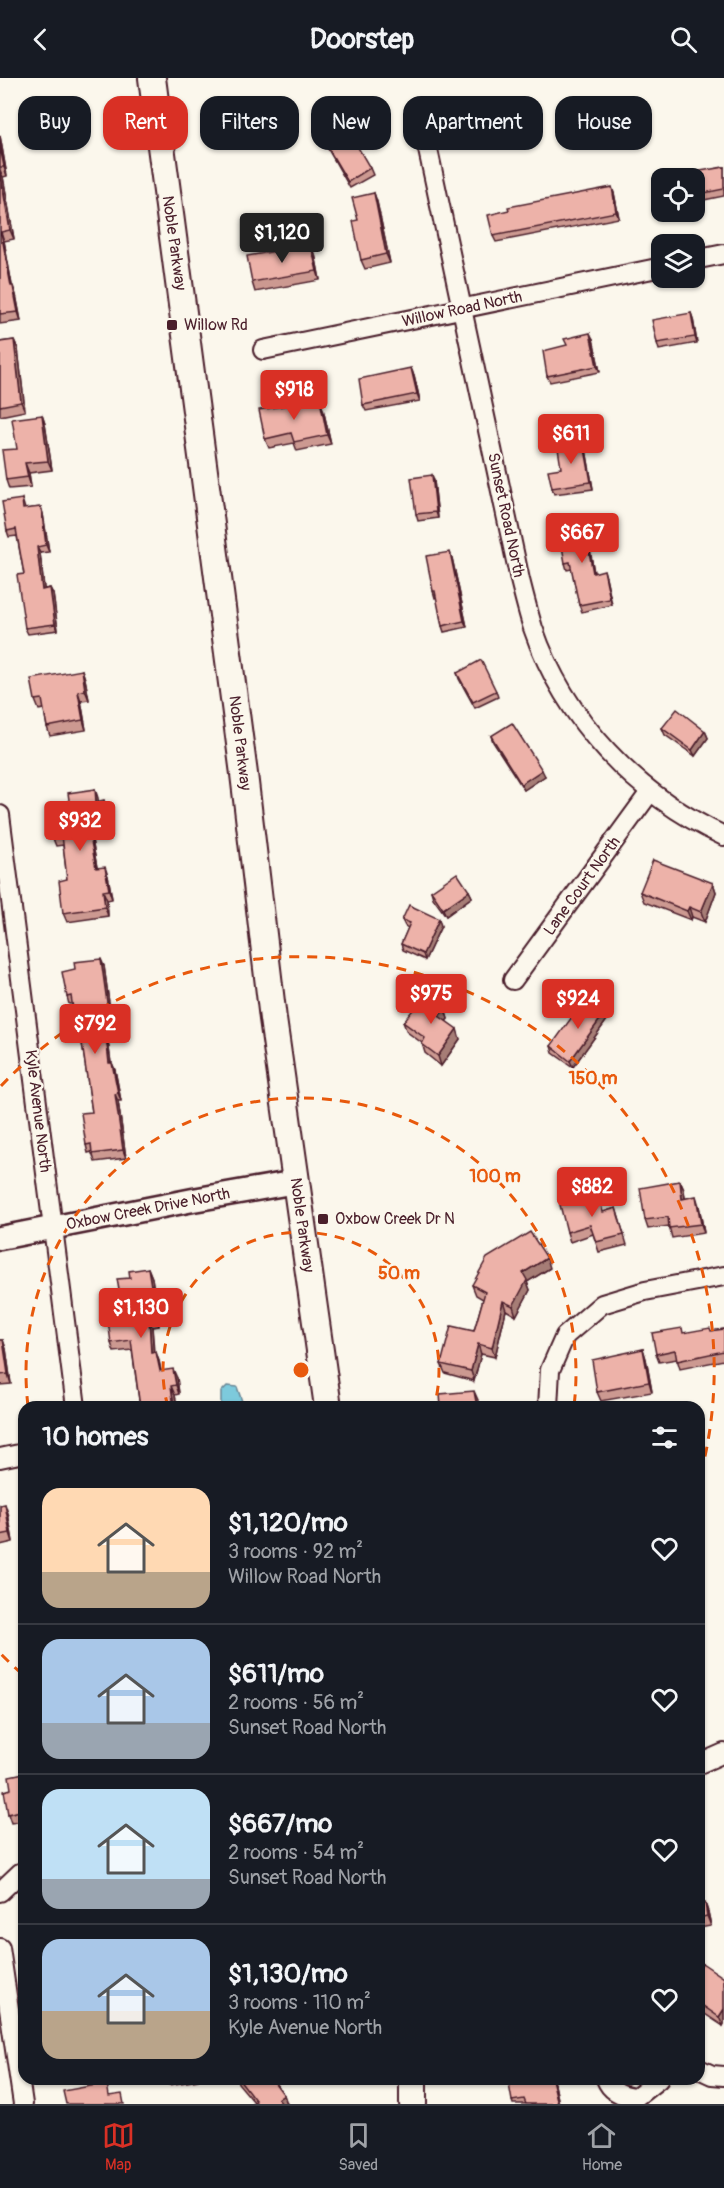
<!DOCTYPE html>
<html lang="en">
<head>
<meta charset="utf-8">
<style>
	:root { --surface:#171b24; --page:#20242c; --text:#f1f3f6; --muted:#9ea1a6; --line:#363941; --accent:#d93025 }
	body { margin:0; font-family:Pangolin,sans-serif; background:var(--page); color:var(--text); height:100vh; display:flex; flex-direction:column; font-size:22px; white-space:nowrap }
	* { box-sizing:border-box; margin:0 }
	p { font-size:20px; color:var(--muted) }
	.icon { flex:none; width:33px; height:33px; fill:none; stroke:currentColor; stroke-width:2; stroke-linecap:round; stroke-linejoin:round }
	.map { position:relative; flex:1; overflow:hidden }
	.sheet { position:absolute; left:18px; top:1323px; width:687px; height:684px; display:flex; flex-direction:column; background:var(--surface); border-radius:18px; box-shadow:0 2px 4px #0004 }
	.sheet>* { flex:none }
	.hud { position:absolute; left:18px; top:18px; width:688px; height:54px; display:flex; gap:12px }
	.fabs { position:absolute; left:651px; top:90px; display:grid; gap:12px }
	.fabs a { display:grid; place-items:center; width:54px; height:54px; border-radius:12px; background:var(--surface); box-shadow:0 2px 4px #0004; font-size:30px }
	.price { position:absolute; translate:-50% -51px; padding:0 14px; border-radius:6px; background:var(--accent); color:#fff; font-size:20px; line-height:39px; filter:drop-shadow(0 2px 3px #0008) }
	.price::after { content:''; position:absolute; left:50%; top:36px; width:18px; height:14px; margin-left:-9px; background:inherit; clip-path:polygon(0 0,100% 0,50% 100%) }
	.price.selected { background:#222; color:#fff }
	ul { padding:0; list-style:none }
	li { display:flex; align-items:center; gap:18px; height:150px; padding:0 24px }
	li+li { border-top:2px solid var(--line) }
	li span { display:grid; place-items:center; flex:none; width:168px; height:120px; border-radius:18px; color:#555 }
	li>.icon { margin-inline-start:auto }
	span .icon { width:72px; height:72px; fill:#fffc; stroke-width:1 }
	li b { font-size:26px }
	h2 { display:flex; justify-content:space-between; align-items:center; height:72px; padding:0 24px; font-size:26px }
	.chip { padding:0 21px; border-radius:18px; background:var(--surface); box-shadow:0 2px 4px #0004; font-size:21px; line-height:54px }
	.chip.selected { background:var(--accent); color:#fff }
	header { display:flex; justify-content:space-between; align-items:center; height:78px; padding:0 24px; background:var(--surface); font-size:27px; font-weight:800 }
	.tab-bar { display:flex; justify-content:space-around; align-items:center; height:84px; border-top:2px solid var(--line); background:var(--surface); font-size:16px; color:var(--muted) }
	.tab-bar a { display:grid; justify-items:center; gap:3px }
	.tab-bar .selected { color:var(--accent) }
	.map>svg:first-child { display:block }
	.water { fill:#7dcadc; stroke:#698695; stroke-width:1.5 }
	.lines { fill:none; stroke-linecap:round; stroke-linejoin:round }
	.minor-casing { stroke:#4a1f2b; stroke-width:22 }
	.tertiary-casing { stroke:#4a1f2b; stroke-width:27 }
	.secondary-casing { stroke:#4a1f2b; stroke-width:30 }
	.minor { stroke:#fbf7ec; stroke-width:18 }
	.tertiary { stroke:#fbf7ec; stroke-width:22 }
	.secondary { stroke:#fbf7ec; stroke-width:26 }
	.wall { fill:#cc9991; stroke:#4a1f2b; stroke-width:1.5 }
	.shaded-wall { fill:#a67d76; stroke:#4a1f2b; stroke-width:1.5 }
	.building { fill:#edb2a9; stroke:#4a1f2b; stroke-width:1.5 }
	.ring { fill:none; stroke:#e8590c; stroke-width:3; stroke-dasharray:10 8 }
	.poi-dot { fill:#4a1f2b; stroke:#fbf7ec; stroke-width:2 }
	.labels { text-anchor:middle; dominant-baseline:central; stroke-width:5; stroke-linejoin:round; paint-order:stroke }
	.street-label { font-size:16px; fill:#4a1f2b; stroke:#fbf7ec }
	.poi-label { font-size:16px; fill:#4a1f2b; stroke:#fbf7ec; text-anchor:start }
	.centre { fill:#e8590c; stroke:#fbf7ec; stroke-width:3 }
	.ring-label { font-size:18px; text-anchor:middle; font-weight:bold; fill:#e8590c; stroke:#fbf7ec; stroke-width:5; stroke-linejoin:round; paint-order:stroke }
</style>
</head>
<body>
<header><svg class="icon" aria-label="back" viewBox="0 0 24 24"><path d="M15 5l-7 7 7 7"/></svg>Doorstep<svg class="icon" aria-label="search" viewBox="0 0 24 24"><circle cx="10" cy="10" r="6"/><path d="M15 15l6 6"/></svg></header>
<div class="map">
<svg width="724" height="2026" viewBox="0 0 724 2026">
	<rect width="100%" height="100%" fill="#fbf7ec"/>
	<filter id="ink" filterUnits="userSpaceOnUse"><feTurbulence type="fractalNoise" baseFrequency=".0167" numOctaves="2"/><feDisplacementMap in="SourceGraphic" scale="12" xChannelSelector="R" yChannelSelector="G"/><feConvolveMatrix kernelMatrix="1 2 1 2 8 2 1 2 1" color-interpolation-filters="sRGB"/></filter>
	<g filter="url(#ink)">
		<polygon class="water" points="227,1308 237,1309 244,1329 221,1329 221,1314"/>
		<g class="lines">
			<g class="minor-casing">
				<g id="minor">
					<path d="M 421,39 L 520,502 C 524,518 528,534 533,550 C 565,643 636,717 724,758"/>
					<polyline points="694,182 724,176"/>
					<polyline points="263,272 662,189"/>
					<polyline points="0,737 76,1329"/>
					<polyline points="513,902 650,714"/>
					<polyline points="548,1329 550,1292 565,1258 602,1226 645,1213 724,1198"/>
					<polyline points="0,1380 24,1375"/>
					<polyline points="699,1686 724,1675"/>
					<polyline points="0,1814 20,1795 24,1794"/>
					<polyline points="0,1870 23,2026"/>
					<polyline points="699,1991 712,1997 724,1998"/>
					<path d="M 606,2001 C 611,2014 623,2018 636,2019 L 659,2001"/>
				</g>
			</g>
			<g class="tertiary-casing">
				<polyline id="tertiary" points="0,1160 193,1122 296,1104"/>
			</g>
			<g class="secondary-casing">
				<g id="secondary">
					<polyline points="152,0 244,696 273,941 328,1329"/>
					<polyline points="413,2001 413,2026"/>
				</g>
			</g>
			<use href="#minor" class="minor"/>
			<use href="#tertiary" class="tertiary"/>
			<use href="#secondary" class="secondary"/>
		</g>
		<g class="wall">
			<polygon points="0,58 7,98 3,99 14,161 4,163 12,208 16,217 21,243 0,246"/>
			<polygon points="322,60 370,90 373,97 350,110 325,66"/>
			<polygon points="724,89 724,118 694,124 694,100"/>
			<polygon points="374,115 377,124 390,185 365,191 361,182 358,142"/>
			<polygon points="614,115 619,140 496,164 493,158 509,132"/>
			<polygon points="311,167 315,176 320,202 255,214 252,204"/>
			<polygon points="691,235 693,241 697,265 659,272 657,265"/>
			<polygon points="593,261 600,294 550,304 547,298"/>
			<polygon points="14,262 18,271 25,333 0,338 0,264"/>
			<polygon points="414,297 420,323 366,333 363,327"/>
			<polygon points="323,331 331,366 297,373 294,365 269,370 265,361"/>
			<polygon points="42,337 45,346 52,392 29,395 31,409 9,411 6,402 17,371"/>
			<polygon points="583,360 585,366 593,411 554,416 552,410 561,390"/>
			<polygon points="432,397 434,403 438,440 418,443 416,436"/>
			<polygon points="22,421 25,431 41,429 43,436 49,474 40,475 44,511 50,510 53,516 58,552 28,556 25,550 24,496 17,458 9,459 7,453"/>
			<polygon points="583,442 586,448 594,495 606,499 612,527 582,534 579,527 572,491 567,492 565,485"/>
			<polygon points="452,480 467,549 444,554 442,548 437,519 435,520 433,513"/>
			<polygon points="82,592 85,601 89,622 81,623 86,652 50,658 47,649 44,631 39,632 35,622"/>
			<polygon points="457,595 496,613 498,619 475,630 459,601"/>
			<polygon points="662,650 705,653 708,660 695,678 665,657"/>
			<polygon points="491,658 545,698 524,712 493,664"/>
			<polygon points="95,711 98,723 107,732 110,750 101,750 103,760 92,762 97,790 108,798 112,821 107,822 108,838 67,844 63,835 67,801 63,767 56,768 52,758 70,729"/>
			<polygon points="713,805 716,814 705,844 692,839 691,842 644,824 640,814"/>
			<polygon points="431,813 469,813 472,819 446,838 433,820"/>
			<polygon points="402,842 441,848 425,882 403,872 401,866 408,850 405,848"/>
			<polygon points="104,888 112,947 106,948 111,985 112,985 115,992 121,1023 118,1023 126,1080 95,1084 92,1074 88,1075 86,1067 92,1034 80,951 78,952 75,944 72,926 69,926 67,919"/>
			<polygon points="445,931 448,941 446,943 460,961 441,988 425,975 422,965 407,954 403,944"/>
			<polygon points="607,942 573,989 553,975 551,968"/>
			<polygon points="680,1103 684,1112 685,1120 699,1128 704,1155 672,1160 669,1148 648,1151 645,1142"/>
			<polygon points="616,1130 627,1167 599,1174 593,1156 570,1164 567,1154 604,1134"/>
			<polygon points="148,1190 152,1200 159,1248 152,1249 154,1274 159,1283 161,1293 177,1300 179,1316 175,1317 177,1329 140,1329 132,1272 114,1274 111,1265 123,1234 130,1200"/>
			<polygon points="550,1190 527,1204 530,1212 516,1238 506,1232 495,1279 481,1276 474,1303 445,1295 441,1286 474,1253 483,1221 476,1217 472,1207"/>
			<polygon points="724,1251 724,1282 680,1291 677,1281 659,1284 656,1276 683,1255 711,1253"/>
			<polygon points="0,1262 3,1262 6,1271 11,1306 0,1307"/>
			<polygon points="643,1271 646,1281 652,1314 601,1323 597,1314"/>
			<polygon points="0,1427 8,1435 13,1464 0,1467"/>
			<polygon points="24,1695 24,1743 11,1745 8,1736 11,1711"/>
			<polygon points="705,1825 708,1834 711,1848 699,1850 701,1860 699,1860 699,1826"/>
			<polygon points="699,1890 724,1900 724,1946 723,1948 699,1932"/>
			<polygon points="167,2001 198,2001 198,2002 169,2007"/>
			<polygon points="237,2001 272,2001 284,2017 287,2026 252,2026 254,2024 238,2005"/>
			<polygon points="555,2007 559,2026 513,2026 512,2023"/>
		</g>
		<g class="shaded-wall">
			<polygon points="0,58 7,98 4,89 0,68"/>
			<polygon points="0,92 3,99 14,161 10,152"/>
			<polygon points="612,109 614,115 619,140 616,134"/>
			<polygon points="374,115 377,124 390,185 386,176"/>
			<polygon points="1,154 4,163 14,218 11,208"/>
			<polygon points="311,167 315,176 320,202 317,193"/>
			<polygon points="13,208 16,217 21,243 18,234"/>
			<polygon points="691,235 693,241 697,265 695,259"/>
			<polygon points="590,255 593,261 600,294 597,288"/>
			<polygon points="14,262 18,271 25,333 21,324"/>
			<polygon points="411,290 414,297 420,323 417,316"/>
			<polygon points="320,322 323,331 331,366 327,357"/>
			<polygon points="42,337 45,346 52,392 48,383"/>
			<polygon points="583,360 585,366 593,411 591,404"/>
			<polygon points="25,385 29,395 31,409 28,399"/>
			<polygon points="432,397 434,403 438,440 436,434"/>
			<polygon points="41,429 43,436 49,474 46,467"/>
			<polygon points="583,442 586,448 595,501 593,495"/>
			<polygon points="37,469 40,475 45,518 42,512"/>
			<polygon points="450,474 452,480 467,549 464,543"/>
			<polygon points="604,492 606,499 612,527 610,521"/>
			<polygon points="50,510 53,516 58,552 55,546"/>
			<polygon points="82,592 85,601 89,622 85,612"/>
			<polygon points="78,614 81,623 86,652 83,642"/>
			<polygon points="705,653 708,660 695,678 692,672"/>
			<polygon points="542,692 545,698 524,712 521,706"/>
			<polygon points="95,711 98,720 99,733 96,724"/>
			<polygon points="104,722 107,732 110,750 107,740"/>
			<polygon points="98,741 101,750 103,760 99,751"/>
			<polygon points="89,753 92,762 99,800 96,790"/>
			<polygon points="105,789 108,798 112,821 109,812"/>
			<polygon points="713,805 716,814 705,844 701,834"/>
			<polygon points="103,813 107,822 108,838 105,829"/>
			<polygon points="469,813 472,819 446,838 443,831"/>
			<polygon points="689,829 692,839 691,842 687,833"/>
			<polygon points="439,841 441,848 425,882 423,876"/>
			<polygon points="101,881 104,888 112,947 109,939"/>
			<polygon points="445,931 448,941 442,947 439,938"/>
			<polygon points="604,936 607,942 573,989 570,983"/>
			<polygon points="104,940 106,948 112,993 109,985"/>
			<polygon points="457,951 460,961 441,988 438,978"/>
			<polygon points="112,985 115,992 121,1023 118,1015"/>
			<polygon points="115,1016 118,1023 126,1080 123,1072"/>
			<polygon points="680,1103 684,1112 686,1130 682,1121"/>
			<polygon points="696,1118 699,1128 704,1155 701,1146"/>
			<polygon points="547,1180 550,1190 527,1204 530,1212 516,1238 513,1228 523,1195"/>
			<polygon points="148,1190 152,1200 159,1248 156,1238"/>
			<polygon points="503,1223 506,1232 495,1279 492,1270"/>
			<polygon points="149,1240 152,1249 154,1284 151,1275"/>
			<polygon points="3,1262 6,1271 11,1306 8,1296"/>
			<polygon points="478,1266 481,1276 474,1303 471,1293"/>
			<polygon points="643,1271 646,1281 652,1314 649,1304"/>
			<polygon points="156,1274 159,1283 163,1303 160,1293"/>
			<polygon points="173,1291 177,1300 179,1316 176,1307"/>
			<polygon points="171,1308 175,1317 177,1329 174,1329"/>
			<polygon points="474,1313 478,1322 479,1329 477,1329"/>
			<polygon points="5,1426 8,1435 13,1464 10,1455"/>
			<polygon points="705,1825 708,1834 711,1848 707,1838"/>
			<polygon points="724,1931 724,1946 723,1948 719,1939"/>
			<polygon points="552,2001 555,2007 559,2026 558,2026"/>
			<polygon points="284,2017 287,2026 280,2026 278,2021"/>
		</g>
		<g class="building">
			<polygon points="345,47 370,90 348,104 322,60"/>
			<polygon points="0,68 4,89 0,89"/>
			<polygon points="724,89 724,111 694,117 694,100 662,100 662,116 659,100"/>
			<polygon points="0,94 10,152 1,154 11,208 13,208 18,234 0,236"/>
			<polygon points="612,109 616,134 493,158 488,137 509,132 508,129"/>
			<polygon points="374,115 386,176 361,182 353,143 358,142 352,120"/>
			<polygon points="311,167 317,193 252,204 247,178"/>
			<polygon points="691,235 695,259 657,265 652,242"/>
			<polygon points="590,255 597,288 547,298 543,273 567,267 564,261"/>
			<polygon points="14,262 21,324 0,328 0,264"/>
			<polygon points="411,290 417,316 363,327 359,301"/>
			<polygon points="320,322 327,357 294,364 291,355 265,361 259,332"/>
			<polygon points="42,337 48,383 25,385 28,399 6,402 2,372 17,371 12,341"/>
			<polygon points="583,360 591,404 552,410 548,392 561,390 557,364"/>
			<polygon points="432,397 436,434 416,436 411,400"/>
			<polygon points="22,421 23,431 41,429 46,467 37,469 42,512 50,510 55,546 25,550 17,497 24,496 16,451 7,453 2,424"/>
			<polygon points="583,442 593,495 604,492 610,521 579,527 570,484 565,485 558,446"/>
			<polygon points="450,474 464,543 442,548 435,513 433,513 426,478"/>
			<polygon points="481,582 496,613 473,624 457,595"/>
			<polygon points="82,592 85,612 78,614 83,642 47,649 42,621 35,622 31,601"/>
			<polygon points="677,631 705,653 692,672 662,650"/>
			<polygon points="512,645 542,692 521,706 491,658"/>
			<polygon points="95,711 96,724 104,722 107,740 98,741 99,751 89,753 96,790 105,789 109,812 103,813 105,829 63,835 59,803 67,801 62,757 52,758 49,733 70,729 68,715"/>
			<polygon points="653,782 713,805 701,834 689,829 687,833 640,814"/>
			<polygon points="457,795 469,813 443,831 431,813"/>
			<polygon points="409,827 439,841 423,876 401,866 410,845 402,842"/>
			<polygon points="101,881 109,939 104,940 109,985 112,985 118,1015 115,1016 123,1072 92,1076 91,1066 86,1067 81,1035 92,1034 79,944 75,944 71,918 67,919 62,894 75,891 74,884"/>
			<polygon points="425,917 445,931 439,938 457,951 438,978 422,966 425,960 403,944"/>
			<polygon points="585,921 604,936 570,983 551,968"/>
			<polygon points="680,1103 682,1121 696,1118 701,1146 669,1150 668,1139 645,1142 640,1110"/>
			<polygon points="598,1116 603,1134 616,1130 624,1157 596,1164 590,1147 567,1154 560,1127"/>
			<polygon points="530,1154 547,1180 523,1195 527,1202 513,1228 503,1223 492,1270 478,1266 471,1293 441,1286 451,1248 474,1253 485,1214 472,1207 487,1180"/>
			<polygon points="148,1190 156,1238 149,1240 151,1275 156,1274 160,1293 173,1291 176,1307 171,1308 174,1329 140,1329 131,1262 111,1265 107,1235 123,1234 117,1201 130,1200 129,1193"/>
			<polygon points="682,1250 683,1255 710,1250 711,1253 724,1251 724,1273 677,1283 675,1272 656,1276 652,1255"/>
			<polygon points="0,1262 3,1262 8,1296 0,1297"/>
			<polygon points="643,1271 649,1304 597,1314 592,1282"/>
			<polygon points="474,1313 477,1329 441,1329 440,1316"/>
			<polygon points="5,1426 10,1455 0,1457 0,1427"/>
			<polygon points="24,1695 24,1732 8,1736 4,1713 11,1711 9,1698"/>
			<polygon points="705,1825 707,1838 699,1840 699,1826"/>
			<polygon points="702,1885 724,1900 724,1931 719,1939 699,1925 699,1890"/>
			<polygon points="239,2001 272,2001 284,2017 278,2021 282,2026 252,2026 256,2023"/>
			<polygon points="508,2001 552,2001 558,2026 526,2026 524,2021 512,2023"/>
			<polygon points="107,2005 109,2018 122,2016 124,2026 66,2026 63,2013"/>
		</g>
	</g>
	<g class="ring">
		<path d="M168 1329A138 138 0 1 1 434 1329"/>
		<path d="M28 1328A275 275 0 1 1 574 1328"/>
		<path d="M22 1596A413 413 0 0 1 1 1576M1 1008A413 413 0 0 1 700 1399"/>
	</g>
	<g class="poi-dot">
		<rect x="166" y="241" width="12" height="12" rx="3"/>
		<rect x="317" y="1135" width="12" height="12" rx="3"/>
	</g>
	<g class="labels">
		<g class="street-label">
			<text transform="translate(174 165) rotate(82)">Noble Parkway</text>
			<text transform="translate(462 231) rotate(-12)">Willow Road North</text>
			<text transform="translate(506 437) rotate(78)">Sunset Road North</text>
			<text transform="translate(240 665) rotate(83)">Noble Parkway</text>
			<text transform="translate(582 808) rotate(-54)">Lane Court North</text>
			<text transform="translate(38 1033) rotate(83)">Kyle Avenue North</text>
			<text transform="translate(148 1131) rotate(-11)">Oxbow Creek Drive North</text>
			<text transform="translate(302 1147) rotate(82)">Noble Parkway</text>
		</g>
		<g class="poi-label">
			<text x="184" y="247">Willow Rd</text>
			<text x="335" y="1141">Oxbow Creek Dr N</text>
		</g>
	</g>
	<circle cx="301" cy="1292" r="9" class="centre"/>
	<g class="ring-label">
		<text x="593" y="1006">150 m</text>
		<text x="495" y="1104">100 m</text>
		<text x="399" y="1201">50 m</text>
	</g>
</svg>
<div class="fabs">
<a><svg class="icon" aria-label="locate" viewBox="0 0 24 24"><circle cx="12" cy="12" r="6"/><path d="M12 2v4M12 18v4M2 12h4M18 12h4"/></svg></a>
<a><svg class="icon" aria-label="layers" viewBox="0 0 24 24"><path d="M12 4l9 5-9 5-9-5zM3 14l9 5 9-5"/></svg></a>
</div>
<b class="price selected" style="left:282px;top:186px">$1,120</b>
<b class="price" style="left:294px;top:343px">$918</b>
<b class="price" style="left:571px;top:387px">$611</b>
<b class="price" style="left:582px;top:486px">$667</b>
<b class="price" style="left:80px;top:774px">$932</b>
<b class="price" style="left:431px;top:947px">$975</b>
<b class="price" style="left:578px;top:952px">$924</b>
<b class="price" style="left:95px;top:977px">$792</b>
<b class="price" style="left:592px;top:1140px">$882</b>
<b class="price" style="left:141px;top:1261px">$1,130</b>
<div class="hud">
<a class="chip">Buy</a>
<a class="chip selected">Rent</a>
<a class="chip">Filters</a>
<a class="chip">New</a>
<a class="chip">Apartment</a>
<a class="chip">House</a>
</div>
<section class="sheet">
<h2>10 homes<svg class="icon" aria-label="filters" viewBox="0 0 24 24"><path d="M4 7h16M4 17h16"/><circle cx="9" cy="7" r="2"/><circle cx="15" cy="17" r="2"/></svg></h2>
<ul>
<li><span style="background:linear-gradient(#ffd9b3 70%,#b9a48a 0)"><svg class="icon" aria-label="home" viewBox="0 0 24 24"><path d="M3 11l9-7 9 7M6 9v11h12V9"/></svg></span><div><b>$1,120/mo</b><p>3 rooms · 92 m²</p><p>Willow Road North</p></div><svg class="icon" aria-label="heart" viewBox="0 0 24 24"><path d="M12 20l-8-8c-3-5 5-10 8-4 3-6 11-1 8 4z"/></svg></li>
<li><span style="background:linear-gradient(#a9c7e8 70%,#9aa5b1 0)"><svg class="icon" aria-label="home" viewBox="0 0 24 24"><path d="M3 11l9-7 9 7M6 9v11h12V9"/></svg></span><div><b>$611/mo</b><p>2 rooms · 56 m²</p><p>Sunset Road North</p></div><svg class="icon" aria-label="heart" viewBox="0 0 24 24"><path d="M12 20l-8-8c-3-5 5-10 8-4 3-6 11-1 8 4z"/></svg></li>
<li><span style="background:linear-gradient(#bfe0f5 75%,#9aa5b1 0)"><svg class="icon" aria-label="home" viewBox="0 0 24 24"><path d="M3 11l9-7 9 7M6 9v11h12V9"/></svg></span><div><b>$667/mo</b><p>2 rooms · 54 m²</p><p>Sunset Road North</p></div><svg class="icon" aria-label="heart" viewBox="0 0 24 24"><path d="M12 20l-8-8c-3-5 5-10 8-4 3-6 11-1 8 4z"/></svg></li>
<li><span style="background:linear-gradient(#a9c7e8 60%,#b9a48a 0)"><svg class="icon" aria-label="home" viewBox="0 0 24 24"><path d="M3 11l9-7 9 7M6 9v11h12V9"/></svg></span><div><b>$1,130/mo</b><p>3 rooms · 110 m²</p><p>Kyle Avenue North</p></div><svg class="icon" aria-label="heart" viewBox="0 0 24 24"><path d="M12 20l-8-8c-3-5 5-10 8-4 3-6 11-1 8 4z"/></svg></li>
</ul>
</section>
</div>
<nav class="tab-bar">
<a class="selected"><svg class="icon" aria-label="map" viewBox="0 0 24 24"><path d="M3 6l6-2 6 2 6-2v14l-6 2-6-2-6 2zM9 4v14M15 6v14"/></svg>Map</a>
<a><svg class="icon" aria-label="saved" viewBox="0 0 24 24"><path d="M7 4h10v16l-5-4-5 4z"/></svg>Saved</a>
<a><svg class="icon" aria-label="home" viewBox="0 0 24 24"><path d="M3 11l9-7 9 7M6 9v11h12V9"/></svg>Home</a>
</nav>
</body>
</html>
